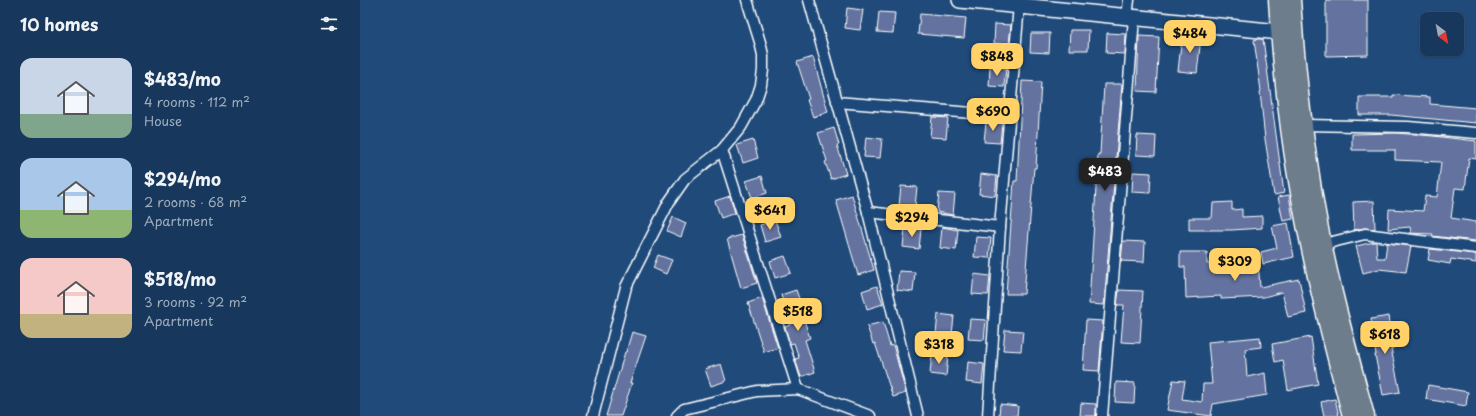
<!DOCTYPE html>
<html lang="en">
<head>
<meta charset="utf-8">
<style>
	:root { --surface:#17385c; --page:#203f62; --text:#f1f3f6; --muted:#9eacbb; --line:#365272; --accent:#ffd166 }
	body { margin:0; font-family:"Playpen Sans",sans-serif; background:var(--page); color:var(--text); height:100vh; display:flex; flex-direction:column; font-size:15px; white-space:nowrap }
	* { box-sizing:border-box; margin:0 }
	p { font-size:13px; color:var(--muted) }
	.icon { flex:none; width:22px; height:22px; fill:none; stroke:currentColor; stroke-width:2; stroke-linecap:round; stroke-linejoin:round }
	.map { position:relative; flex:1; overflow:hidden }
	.sheet { display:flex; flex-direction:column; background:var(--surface); width:360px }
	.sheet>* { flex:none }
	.needle { width:26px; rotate:148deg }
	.fabs { position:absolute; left:1060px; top:12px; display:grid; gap:8px }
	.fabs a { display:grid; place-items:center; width:44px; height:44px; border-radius:8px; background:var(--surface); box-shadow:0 1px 3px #0004,0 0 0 1px var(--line); font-size:20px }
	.price { position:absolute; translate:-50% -34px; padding:0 9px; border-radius:8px; background:var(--accent); color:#111; font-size:13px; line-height:26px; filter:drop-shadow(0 1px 2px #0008) }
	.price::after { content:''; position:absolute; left:50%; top:24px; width:12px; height:9px; margin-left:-6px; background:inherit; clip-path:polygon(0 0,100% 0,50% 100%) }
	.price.current { background:#222; color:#fff }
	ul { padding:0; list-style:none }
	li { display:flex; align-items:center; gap:12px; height:100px; padding:0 20px }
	li span { display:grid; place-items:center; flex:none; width:112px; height:80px; border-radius:12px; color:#555 }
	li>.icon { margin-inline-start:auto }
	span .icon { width:48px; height:48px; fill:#fffc; stroke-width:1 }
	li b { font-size:17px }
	h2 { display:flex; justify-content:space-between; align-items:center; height:48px; padding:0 20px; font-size:17px }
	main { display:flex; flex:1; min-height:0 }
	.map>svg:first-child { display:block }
	.building { fill:#64729e; stroke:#fff }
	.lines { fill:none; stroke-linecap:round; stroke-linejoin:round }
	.street-casing { stroke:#fff; stroke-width:13 }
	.secondary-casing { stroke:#fff; stroke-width:18 }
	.primary-casing { stroke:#fff; stroke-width:19 }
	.street { stroke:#1f4a7a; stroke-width:10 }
	.secondary { stroke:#1f4a7a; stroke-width:15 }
	.primary { stroke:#6d7d8c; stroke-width:16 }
</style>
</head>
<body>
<main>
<section class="sheet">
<h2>10 homes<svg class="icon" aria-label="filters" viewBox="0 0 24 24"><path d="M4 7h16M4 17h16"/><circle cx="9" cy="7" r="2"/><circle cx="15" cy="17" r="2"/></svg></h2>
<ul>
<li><span style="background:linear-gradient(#c9d6e8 70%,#7fa58c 0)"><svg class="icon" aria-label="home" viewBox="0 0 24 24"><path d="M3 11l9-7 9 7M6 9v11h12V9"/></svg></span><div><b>$483/mo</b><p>4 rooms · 112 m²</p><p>House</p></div></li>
<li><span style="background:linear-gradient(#a9c7e8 65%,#8fb573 0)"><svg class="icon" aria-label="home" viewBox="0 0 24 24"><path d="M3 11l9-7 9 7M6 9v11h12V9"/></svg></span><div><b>$294/mo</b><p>2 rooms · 68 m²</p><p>Apartment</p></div></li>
<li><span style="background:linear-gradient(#f6c9c9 70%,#c2b280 0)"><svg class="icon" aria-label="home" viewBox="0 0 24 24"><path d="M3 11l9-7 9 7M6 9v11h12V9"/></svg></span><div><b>$518/mo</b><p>3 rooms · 92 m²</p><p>Apartment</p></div></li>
</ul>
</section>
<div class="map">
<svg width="1116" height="416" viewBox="0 0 1116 416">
	<rect width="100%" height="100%" fill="#1f4a7a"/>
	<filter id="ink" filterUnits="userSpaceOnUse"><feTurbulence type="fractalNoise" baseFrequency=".025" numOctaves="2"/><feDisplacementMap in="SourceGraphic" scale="8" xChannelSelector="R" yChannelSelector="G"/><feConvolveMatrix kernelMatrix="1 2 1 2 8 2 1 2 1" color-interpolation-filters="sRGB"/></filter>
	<g filter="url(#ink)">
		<g class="building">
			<polygon points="966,0 1008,0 1008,55 966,56"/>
			<polygon points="487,8 503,10 500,30 485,28"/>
			<polygon points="519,12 535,13 533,33 517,32"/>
			<polygon points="560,14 606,18 604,38 558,34"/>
			<polygon points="635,24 651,25 649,45 634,43"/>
			<polygon points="710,30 729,30 728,50 709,50"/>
			<polygon points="671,33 690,33 689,53 670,52"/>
			<polygon points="747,33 766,34 765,54 746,53"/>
			<polygon points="822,35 841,37 837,73 818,71"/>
			<polygon points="779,36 799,37 796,92 777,91"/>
			<polygon points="898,39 903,39 924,193 914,195 905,139 900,92 901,91 894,40"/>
			<polygon points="453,57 468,112 453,117 447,100 449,99 437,62"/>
			<polygon points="630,66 646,68 644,87 629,86"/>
			<polygon points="662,81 681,82 676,168 674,168 664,294 646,294 654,181 657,181"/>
			<polygon points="744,84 762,84 744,305 729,304 738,154 740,154"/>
			<polygon points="1033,95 1070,97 1070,104 1116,108 1116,123 1031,115 999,115 999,97 1033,97"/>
			<polygon points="572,117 588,118 586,138 570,137"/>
			<polygon points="626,122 642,123 640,143 624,142"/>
			<polygon points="474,128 479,145 477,145 486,174 471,179 465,162 467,161 458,133"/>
			<polygon points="1036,133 1073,136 1116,141 1116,159 1109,158 1105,189 1095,188 1091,218 1116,222 1116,241 1072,236 1073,234 1049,233 1051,232 1050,227 1028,229 1029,209 1063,211 1065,196 1077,197 1081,162 1035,160 1035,150 992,150 992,134"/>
			<polygon points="777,135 796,136 795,156 776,155"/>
			<polygon points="506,137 522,139 520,158 504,157"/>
			<polygon points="393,140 398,158 383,163 377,145"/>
			<polygon points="773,172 791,173 790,193 772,192"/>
			<polygon points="621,174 637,176 635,196 619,194"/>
			<polygon points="402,176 407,193 392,198 386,181"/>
			<polygon points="541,186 557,187 555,207 539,206"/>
			<polygon points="579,193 595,194 593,215 577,212"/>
			<polygon points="492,195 514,270 498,275 476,200"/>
			<polygon points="929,195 933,219 923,221 918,197"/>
			<polygon points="370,196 375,213 361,218 355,201"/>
			<polygon points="1014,201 1015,229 1004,228 994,230 993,202"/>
			<polygon points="872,202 872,210 882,209 882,217 902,216 902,228 872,230 829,230 829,218 852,218 853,203"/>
			<polygon points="313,217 326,223 321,237 307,231"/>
			<polygon points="415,220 421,237 405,242 400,225"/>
			<polygon points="928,223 934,257 903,264 901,252 917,248 912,226"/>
			<polygon points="582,227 598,230 596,250 580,248"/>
			<polygon points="545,228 561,229 559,249 543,247"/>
			<polygon points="382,235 397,283 381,288 367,239"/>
			<polygon points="616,237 631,238 629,258 614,257"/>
			<polygon points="763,241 785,242 784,262 761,261"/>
			<polygon points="1014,242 1016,242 1017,258 1025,258 1027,243 1051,246 1046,272 1019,269 1003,273 996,246"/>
			<polygon points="1070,249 1116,254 1116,263 1091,259 1090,264 1068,260"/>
			<polygon points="820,252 847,252 847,264 898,260 900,287 939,279 946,313 928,317 922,292 904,297 861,299 861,296 826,298 825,267 820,267"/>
			<polygon points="298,255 312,260 306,274 293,268"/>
			<polygon points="425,256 431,273 415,278 410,261"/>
			<polygon points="539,271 555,272 553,292 537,290"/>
			<polygon points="614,274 630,276 628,295 612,294"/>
			<polygon points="517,286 523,304 507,309 502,291"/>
			<polygon points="436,290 442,307 440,308 450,338 445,340 455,372 441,377 435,359 439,358 434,343 430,344 425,327 430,325 421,295"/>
			<polygon points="759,290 783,291 780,343 761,342 764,305 757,305"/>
			<polygon points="402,298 418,348 404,352 388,303"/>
			<polygon points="578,314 594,316 592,335 576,334"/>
			<polygon points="1029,316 1034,348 1031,348 1040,392 1023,395 1015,355 1016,355 1011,319"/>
			<polygon points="610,319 626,320 624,340 608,339"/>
			<polygon points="726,320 743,321 739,371 723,370"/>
			<polygon points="523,322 530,346 533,345 546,393 533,397 515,343 513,344 507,326"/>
			<polygon points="645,330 663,331 661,351 643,350"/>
			<polygon points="272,332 286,336 270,383 272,383 261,416 246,416 265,352 266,352"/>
			<polygon points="900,337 901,347 885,349 887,377 905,373 907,395 853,404 851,416 807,410 813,380 825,381 822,399 842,402 843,384 852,384 848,342"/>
			<polygon points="951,337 958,384 928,390 923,360 915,362 912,344"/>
			<polygon points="572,354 588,356 586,376 570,374"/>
			<polygon points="608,362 624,364 622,384 606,382"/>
			<polygon points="361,364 366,381 351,386 345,369"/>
			<polygon points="756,382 775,383 774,403 755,402"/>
			<polygon points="1068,385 1108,392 1106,406 1066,399"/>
			<polygon points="975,399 979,416 964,416 961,402"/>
			<polygon points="721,403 736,404 736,416 720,416"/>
			<polygon points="640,404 658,406 657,416 639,416"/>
		</g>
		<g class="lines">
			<g class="street-casing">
				<g id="street">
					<polyline points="449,0 508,212 558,416"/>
					<polyline points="767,17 769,0"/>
					<polyline points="477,102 649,116"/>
					<polyline points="944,125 1048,127 1116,133"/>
					<polyline points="362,150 438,389"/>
					<polyline points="508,212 640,227"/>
					<polyline points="964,244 1005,234 1116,248"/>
					<polyline points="233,416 266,287 309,202 325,179 362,150 381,127 396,100 401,85 403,70 403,55 400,42 387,0"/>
					<polyline points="317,416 324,409 397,391 438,389 510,416"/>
					<polyline points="628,416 640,227 659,5"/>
					<polyline points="742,416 774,18"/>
				</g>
			</g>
			<g class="secondary-casing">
				<polyline id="secondary" points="600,0 919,32"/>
			</g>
			<g class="primary-casing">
				<g id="primary">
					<path d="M 917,0 C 921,66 928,133 940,198 C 953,271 972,344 991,416"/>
					<path d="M 932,0 C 936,63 943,127 953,189 C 965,266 986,341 1006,416"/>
				</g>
			</g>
			<use href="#street" class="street"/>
			<use href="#secondary" class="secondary"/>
			<use href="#primary" class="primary"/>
		</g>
	</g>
</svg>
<div class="fabs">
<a><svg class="needle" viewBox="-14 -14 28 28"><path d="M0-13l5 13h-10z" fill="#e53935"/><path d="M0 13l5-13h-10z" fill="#9eacbb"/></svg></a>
</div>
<b class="price" style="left:830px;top:54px">$484</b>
<b class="price" style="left:637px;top:77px">$848</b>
<b class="price" style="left:633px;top:132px">$690</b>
<b class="price current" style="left:745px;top:192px">$483</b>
<b class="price" style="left:410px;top:231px">$641</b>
<b class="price" style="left:552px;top:238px">$294</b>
<b class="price" style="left:875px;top:282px">$309</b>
<b class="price" style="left:438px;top:332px">$518</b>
<b class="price" style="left:1025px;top:355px">$618</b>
<b class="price" style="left:579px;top:365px">$318</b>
</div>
</main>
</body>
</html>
